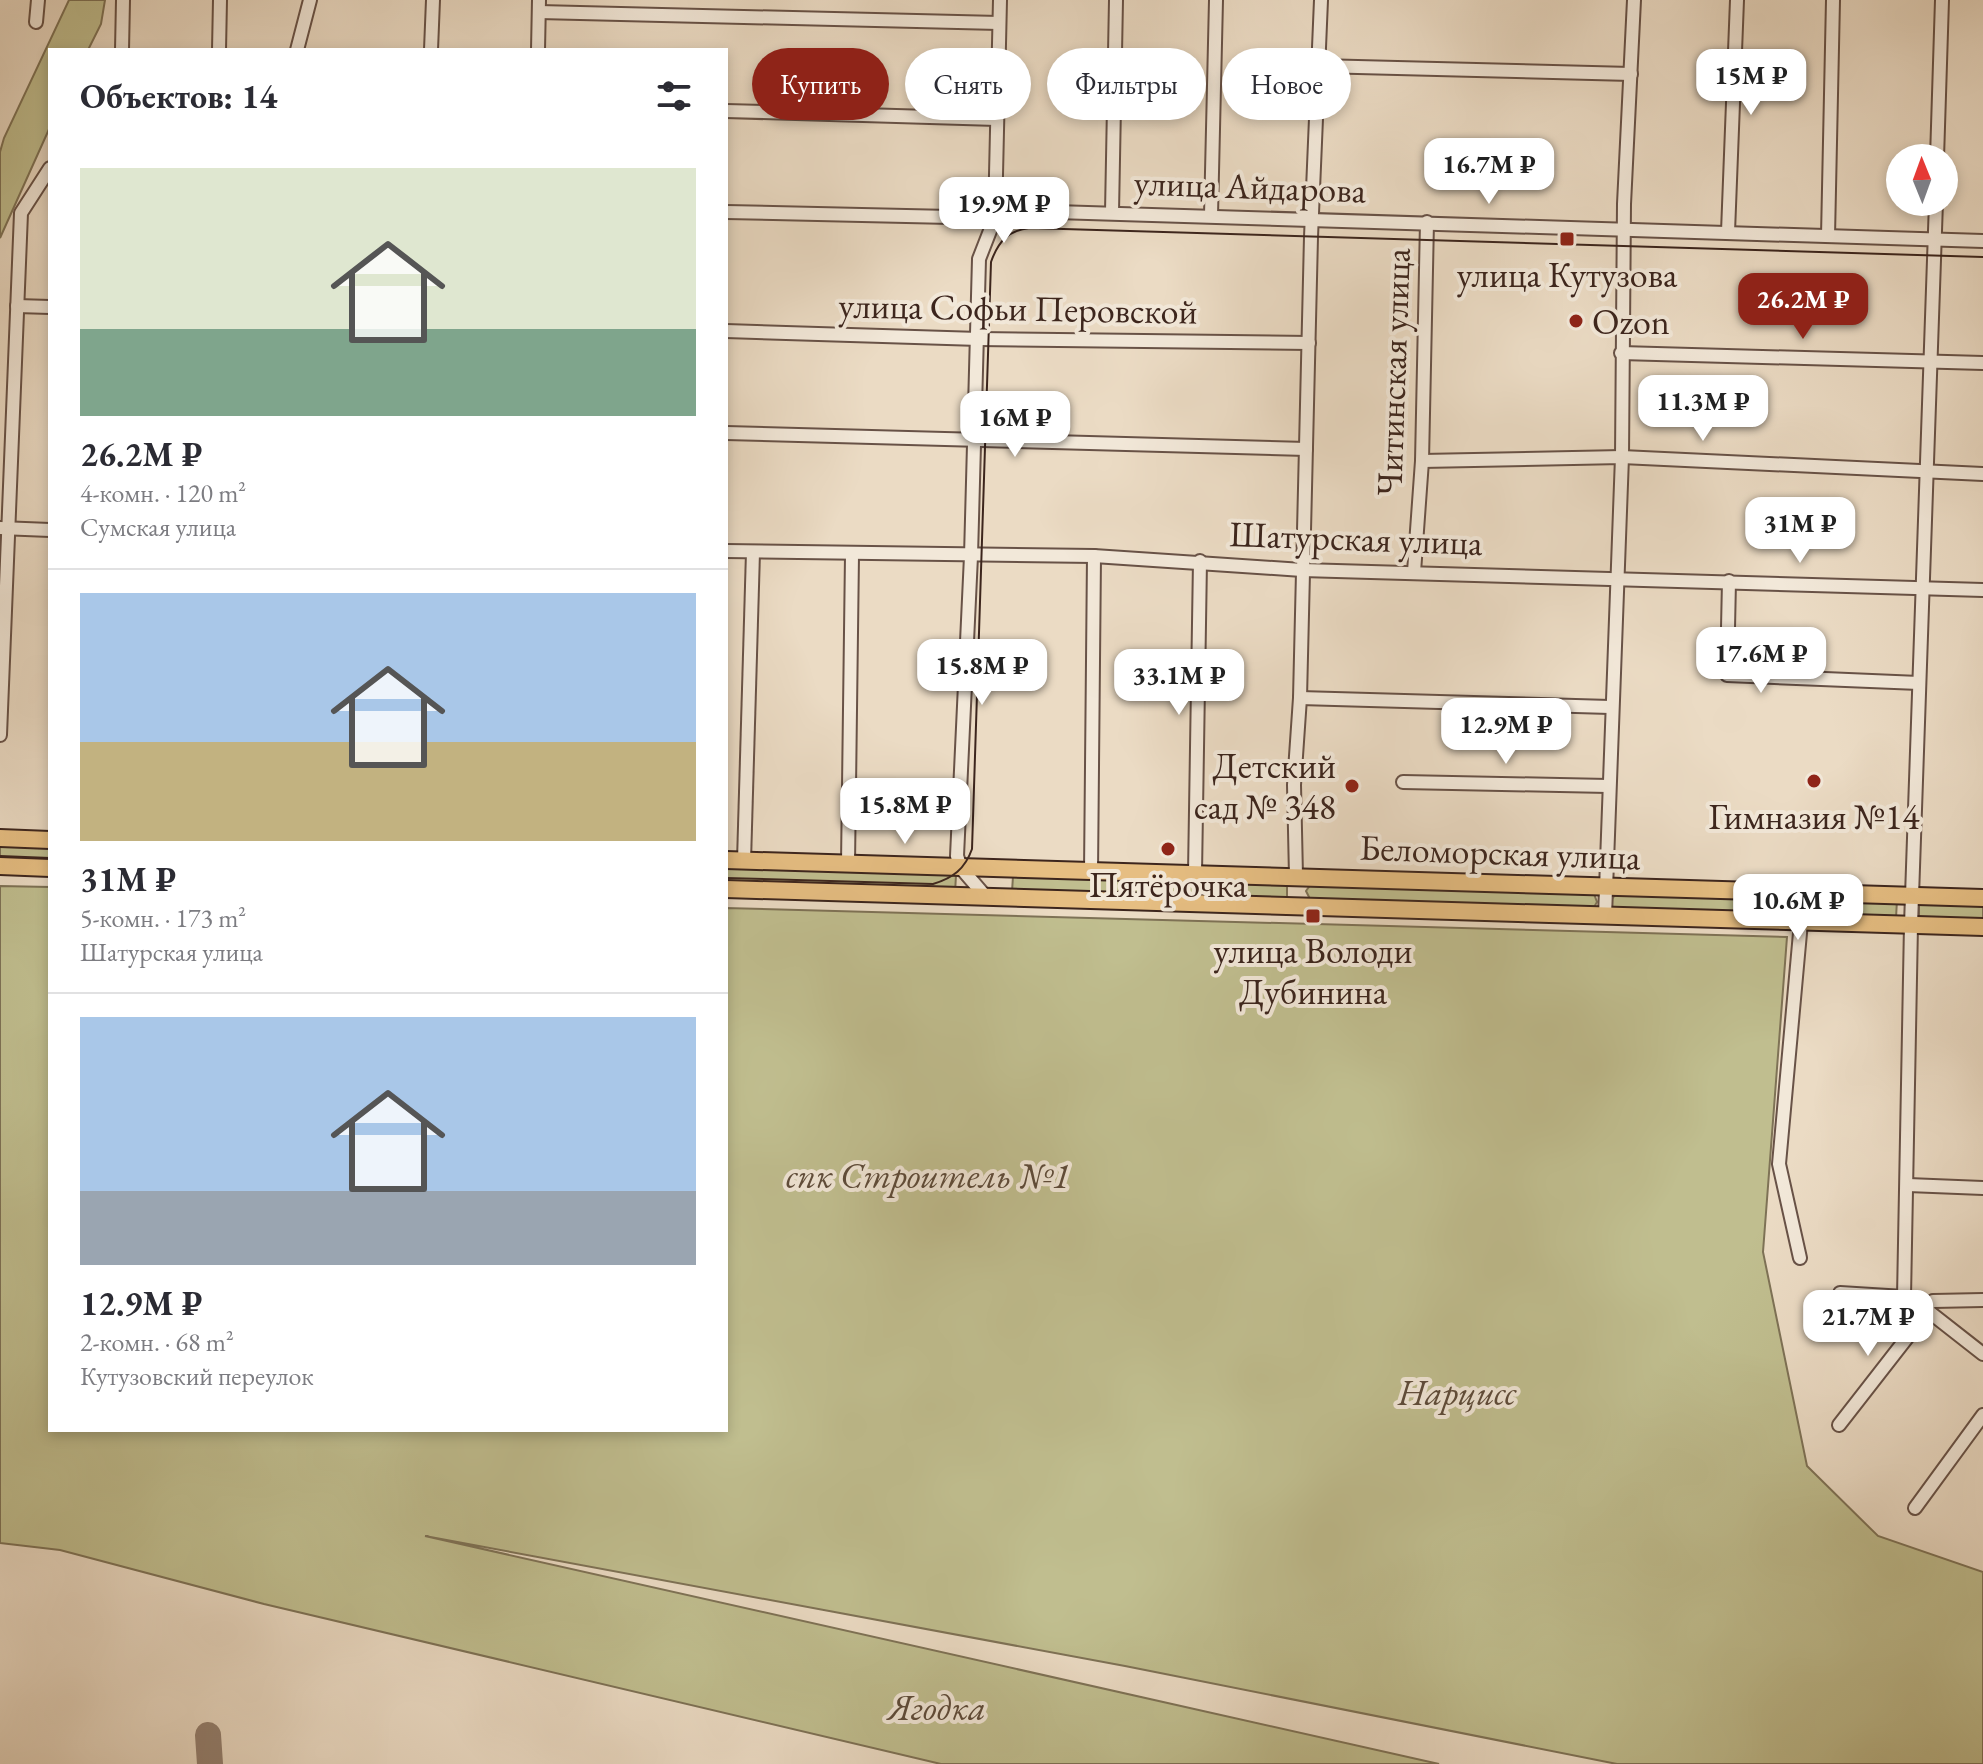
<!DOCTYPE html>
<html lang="ru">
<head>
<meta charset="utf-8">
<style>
	:root { --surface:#fff; --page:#f7f7f7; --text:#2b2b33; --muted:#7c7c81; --line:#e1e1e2; --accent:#8f2418 }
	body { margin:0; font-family:"EB Garamond",serif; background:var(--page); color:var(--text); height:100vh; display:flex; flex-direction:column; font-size:30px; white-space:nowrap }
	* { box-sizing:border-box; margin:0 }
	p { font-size:26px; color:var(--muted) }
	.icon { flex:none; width:44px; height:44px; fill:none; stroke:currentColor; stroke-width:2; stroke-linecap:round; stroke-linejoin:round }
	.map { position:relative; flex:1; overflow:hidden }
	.sheet { position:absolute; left:48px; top:48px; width:680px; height:1384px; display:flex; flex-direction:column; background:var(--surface); border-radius:0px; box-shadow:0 4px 12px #0003 }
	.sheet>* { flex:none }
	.banner { position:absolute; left:752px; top:48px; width:760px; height:72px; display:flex; gap:16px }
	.needle { width:52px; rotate:359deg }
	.tools { position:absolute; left:1886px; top:144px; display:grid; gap:16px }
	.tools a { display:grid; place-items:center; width:72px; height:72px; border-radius:50%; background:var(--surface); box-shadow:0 4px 12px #0003; font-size:40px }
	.price { position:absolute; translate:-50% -68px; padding:0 18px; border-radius:16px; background:#fff; color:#222; font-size:26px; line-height:52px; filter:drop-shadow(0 2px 4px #0008) }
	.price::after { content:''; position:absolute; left:50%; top:48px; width:24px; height:18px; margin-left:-12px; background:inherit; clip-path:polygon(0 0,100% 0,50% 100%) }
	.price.active { background:var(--accent); color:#fff }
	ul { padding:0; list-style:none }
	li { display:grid; align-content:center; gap:16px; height:424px; padding:0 32px }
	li+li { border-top:2px solid var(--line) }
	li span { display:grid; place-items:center; height:248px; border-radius:0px; color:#555 }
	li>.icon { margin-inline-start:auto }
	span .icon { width:144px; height:144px; fill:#fffc; stroke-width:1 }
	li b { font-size:34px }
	h2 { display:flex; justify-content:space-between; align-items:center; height:96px; padding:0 32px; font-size:34px }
	.chip { padding:0 28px; border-radius:36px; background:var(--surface); box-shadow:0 4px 12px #0003; font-size:28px; line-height:72px }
	.chip.active { background:var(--accent); color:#fff }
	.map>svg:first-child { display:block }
	.green { fill:#c0be8f; stroke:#7e7256; stroke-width:2 }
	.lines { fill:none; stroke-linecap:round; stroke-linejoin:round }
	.taxiway { stroke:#948070; stroke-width:26 }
	.minor-casing { stroke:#685247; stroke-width:16 }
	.major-casing { stroke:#3c251d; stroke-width:20 }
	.minor { stroke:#f2e8d9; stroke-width:12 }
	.major { stroke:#e6be82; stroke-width:16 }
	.tram { stroke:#3c251d; stroke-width:2 }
	.poi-dot { fill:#8f2418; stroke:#f2e8d9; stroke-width:3 }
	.labels { text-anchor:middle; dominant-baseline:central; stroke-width:8; stroke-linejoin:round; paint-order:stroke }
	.street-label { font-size:36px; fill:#3c251d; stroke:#f2e8d9 }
	.poi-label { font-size:36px; fill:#3c251d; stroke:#f2e8d9 }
	.park-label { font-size:36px; font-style:italic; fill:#5d4b3a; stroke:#f2e8d9 }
</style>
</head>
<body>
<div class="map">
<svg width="1983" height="1764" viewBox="0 0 1983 1764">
	<rect width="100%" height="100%" fill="#ebdbc4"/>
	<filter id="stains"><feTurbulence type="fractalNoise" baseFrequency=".0025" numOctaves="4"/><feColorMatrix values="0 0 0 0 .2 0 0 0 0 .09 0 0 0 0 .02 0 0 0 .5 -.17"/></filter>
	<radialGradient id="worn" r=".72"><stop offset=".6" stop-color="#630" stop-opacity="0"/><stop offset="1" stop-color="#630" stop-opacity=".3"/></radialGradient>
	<g class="green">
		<polygon points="69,0 105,0 101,24 88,50 50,50 50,127 0,238 0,152 4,138"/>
		<polygon points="0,841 50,843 50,862 0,861"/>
		<polygon points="726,866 956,875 955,893 726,884"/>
		<polygon points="1013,876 1287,885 1287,898 1012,892"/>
		<polygon points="1311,884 1594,894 1597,902 1593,909 1310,899 1306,891"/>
		<polygon points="0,886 50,887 50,1430 726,1430 726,908 1787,937 1763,1252 1807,1466 1878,1536 1983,1572 1983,1764 1617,1764 1125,1666 425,1536 1439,1764 941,1764 264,1604 60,1550 0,1543"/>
		<polygon points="1616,894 1897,900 1896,918 1615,911 1609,902"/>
		<polygon points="1919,903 1983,904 1983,920 1919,918"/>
	</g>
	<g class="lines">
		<polyline class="taxiway" points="208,1735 210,1764"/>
		<g class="minor-casing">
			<g id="minor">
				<polyline points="539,12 999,23"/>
				<polyline points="36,22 38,0"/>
				<polyline points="122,50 123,0"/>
				<polyline points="219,50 220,0"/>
				<polyline points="297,50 310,0"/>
				<polyline points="431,50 433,0"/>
				<polyline points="538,50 539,0"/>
				<polyline points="1318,66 1631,74"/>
				<polyline points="726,111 997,119"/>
				<polyline points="1937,158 1942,0"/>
				<polyline points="995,210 1983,241"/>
				<polyline points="726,212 995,218"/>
				<polyline points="1112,212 1116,0"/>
				<polyline points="1211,215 1216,0"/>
				<polyline points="1728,232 1737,0"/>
				<polyline points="1828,236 1833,0"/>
				<polyline points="17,306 50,307"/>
				<polyline points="726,331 979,339 1309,343"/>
				<polyline points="1621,353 1983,363"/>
				<polyline points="726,433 1306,449"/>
				<polyline points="1422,461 1622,457 1983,474"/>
				<polyline points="0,528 50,530"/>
				<polyline points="726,551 1094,556 1302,570 1983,590"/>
				<polyline points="1414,572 1422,461 1427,222"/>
				<polyline points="1729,581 1727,675 1919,683"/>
				<polyline points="1300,698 1610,707"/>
				<polyline points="0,735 21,213 50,168"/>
				<polyline points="1403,782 1608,786"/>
				<polyline points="744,861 753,552"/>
				<polyline points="848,864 852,555"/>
				<polyline points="1091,872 1094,556"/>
				<polyline points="1195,873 1200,561"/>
				<polyline points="1296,876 1294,785 1300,698 1311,237 1321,0"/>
				<polyline points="986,897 961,868 957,856 971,556 979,259 995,218 1000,0"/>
				<polyline points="1605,916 1622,457 1624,204 1634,0"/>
				<polyline points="1908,1185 1983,1188"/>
				<polyline points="1800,1258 1779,1164 1801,922"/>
				<polyline points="1840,1293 1904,1297 1923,1307 1983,1354"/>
				<polyline points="1904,1297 1911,925 1936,202"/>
				<polyline points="1839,1425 1913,1330 1923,1307 1933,1301 1983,1300"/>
				<polyline points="1915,1508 1983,1415"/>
			</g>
		</g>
		<g class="major-casing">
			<g id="major">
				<polyline points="0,838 50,840"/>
				<polyline points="726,860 1983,898"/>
				<polyline points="0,866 50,868"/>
				<polyline points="726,889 1983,927"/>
			</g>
		</g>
		<use href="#minor" class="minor"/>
		<use href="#major" class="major"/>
		<g class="tram">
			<polyline points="0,856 50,858"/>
			<path d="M 726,878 L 933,884 C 953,878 965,869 972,849 L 991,262 C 998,242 1008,230 1030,228 L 1983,257"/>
		</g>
	</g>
	<g class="poi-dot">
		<rect x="1559" y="231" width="16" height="16" rx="4"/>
		<circle cx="1576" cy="321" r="8"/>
		<circle cx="1814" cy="781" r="8"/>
		<circle cx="1352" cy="786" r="8"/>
		<circle cx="1168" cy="849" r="8"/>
		<rect x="1305" y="908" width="16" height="16" rx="4"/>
	</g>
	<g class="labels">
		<g class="street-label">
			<text transform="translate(1250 186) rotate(2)">улица Айдарова</text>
			<text transform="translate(1018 308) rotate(1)">улица Софьи Перовской</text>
			<text transform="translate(1393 372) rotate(-88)">Читинская улица</text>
			<text transform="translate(1356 538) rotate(2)">Шатурская улица</text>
			<text transform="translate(1500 852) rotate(2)">Беломорская улица</text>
		</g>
		<g class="poi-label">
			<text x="1567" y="274">улица Кутузова</text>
			<text x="1592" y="321" text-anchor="start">Ozon</text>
			<text x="1336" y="765" text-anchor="end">Детский<tspan x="1336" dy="41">сад № 348</tspan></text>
			<text x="1814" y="816">Гимназия №14</text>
			<text x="1168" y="884">Пятёрочка</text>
			<text x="1313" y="950">улица Володи<tspan x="1313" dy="41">Дубинина</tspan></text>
		</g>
		<g class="park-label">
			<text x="928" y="1175">спк Строитель №1</text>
			<text x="1457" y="1392">Нарцисс</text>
			<text x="937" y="1707">Ягодка</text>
		</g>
	</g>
	<rect width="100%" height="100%" filter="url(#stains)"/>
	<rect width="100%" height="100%" fill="url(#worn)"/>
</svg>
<div class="tools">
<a><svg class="needle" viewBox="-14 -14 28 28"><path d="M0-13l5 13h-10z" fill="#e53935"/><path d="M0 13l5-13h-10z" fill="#7c7c81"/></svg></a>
</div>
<b class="price" style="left:1751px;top:117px">15M ₽</b>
<b class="price" style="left:1489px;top:206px">16.7M ₽</b>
<b class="price" style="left:1004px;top:245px">19.9M ₽</b>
<b class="price active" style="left:1803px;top:341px">26.2M ₽</b>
<b class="price" style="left:1703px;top:443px">11.3M ₽</b>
<b class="price" style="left:1015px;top:459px">16M ₽</b>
<b class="price" style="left:1800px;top:565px">31M ₽</b>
<b class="price" style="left:1761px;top:695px">17.6M ₽</b>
<b class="price" style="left:982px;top:707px">15.8M ₽</b>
<b class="price" style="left:1179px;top:717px">33.1M ₽</b>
<b class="price" style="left:1506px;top:766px">12.9M ₽</b>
<b class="price" style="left:905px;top:846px">15.8M ₽</b>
<b class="price" style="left:1798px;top:942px">10.6M ₽</b>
<b class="price" style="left:1868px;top:1358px">21.7M ₽</b>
<div class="banner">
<a class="chip active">Купить</a>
<a class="chip">Снять</a>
<a class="chip">Фильтры</a>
<a class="chip">Новое</a>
</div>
<section class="sheet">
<h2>Объектов: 14<svg class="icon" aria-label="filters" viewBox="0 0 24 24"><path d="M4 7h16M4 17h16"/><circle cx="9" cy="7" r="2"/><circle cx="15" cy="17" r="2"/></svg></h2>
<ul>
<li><span style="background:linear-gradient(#dfe7d0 65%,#7fa58c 0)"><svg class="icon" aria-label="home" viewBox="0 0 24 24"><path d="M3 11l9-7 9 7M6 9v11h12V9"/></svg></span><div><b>26.2M ₽</b><p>4-комн. · 120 m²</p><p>Сумская улица</p></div></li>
<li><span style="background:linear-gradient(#a9c7e8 60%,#c2b280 0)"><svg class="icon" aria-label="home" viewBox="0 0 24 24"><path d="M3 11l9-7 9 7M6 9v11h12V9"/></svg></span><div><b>31M ₽</b><p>5-комн. · 173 m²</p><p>Шатурская улица</p></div></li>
<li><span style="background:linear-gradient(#a9c7e8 70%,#9aa5b1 0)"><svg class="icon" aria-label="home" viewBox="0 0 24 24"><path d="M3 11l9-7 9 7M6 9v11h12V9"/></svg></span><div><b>12.9M ₽</b><p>2-комн. · 68 m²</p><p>Кутузовский переулок</p></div></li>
</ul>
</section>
</div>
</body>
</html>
